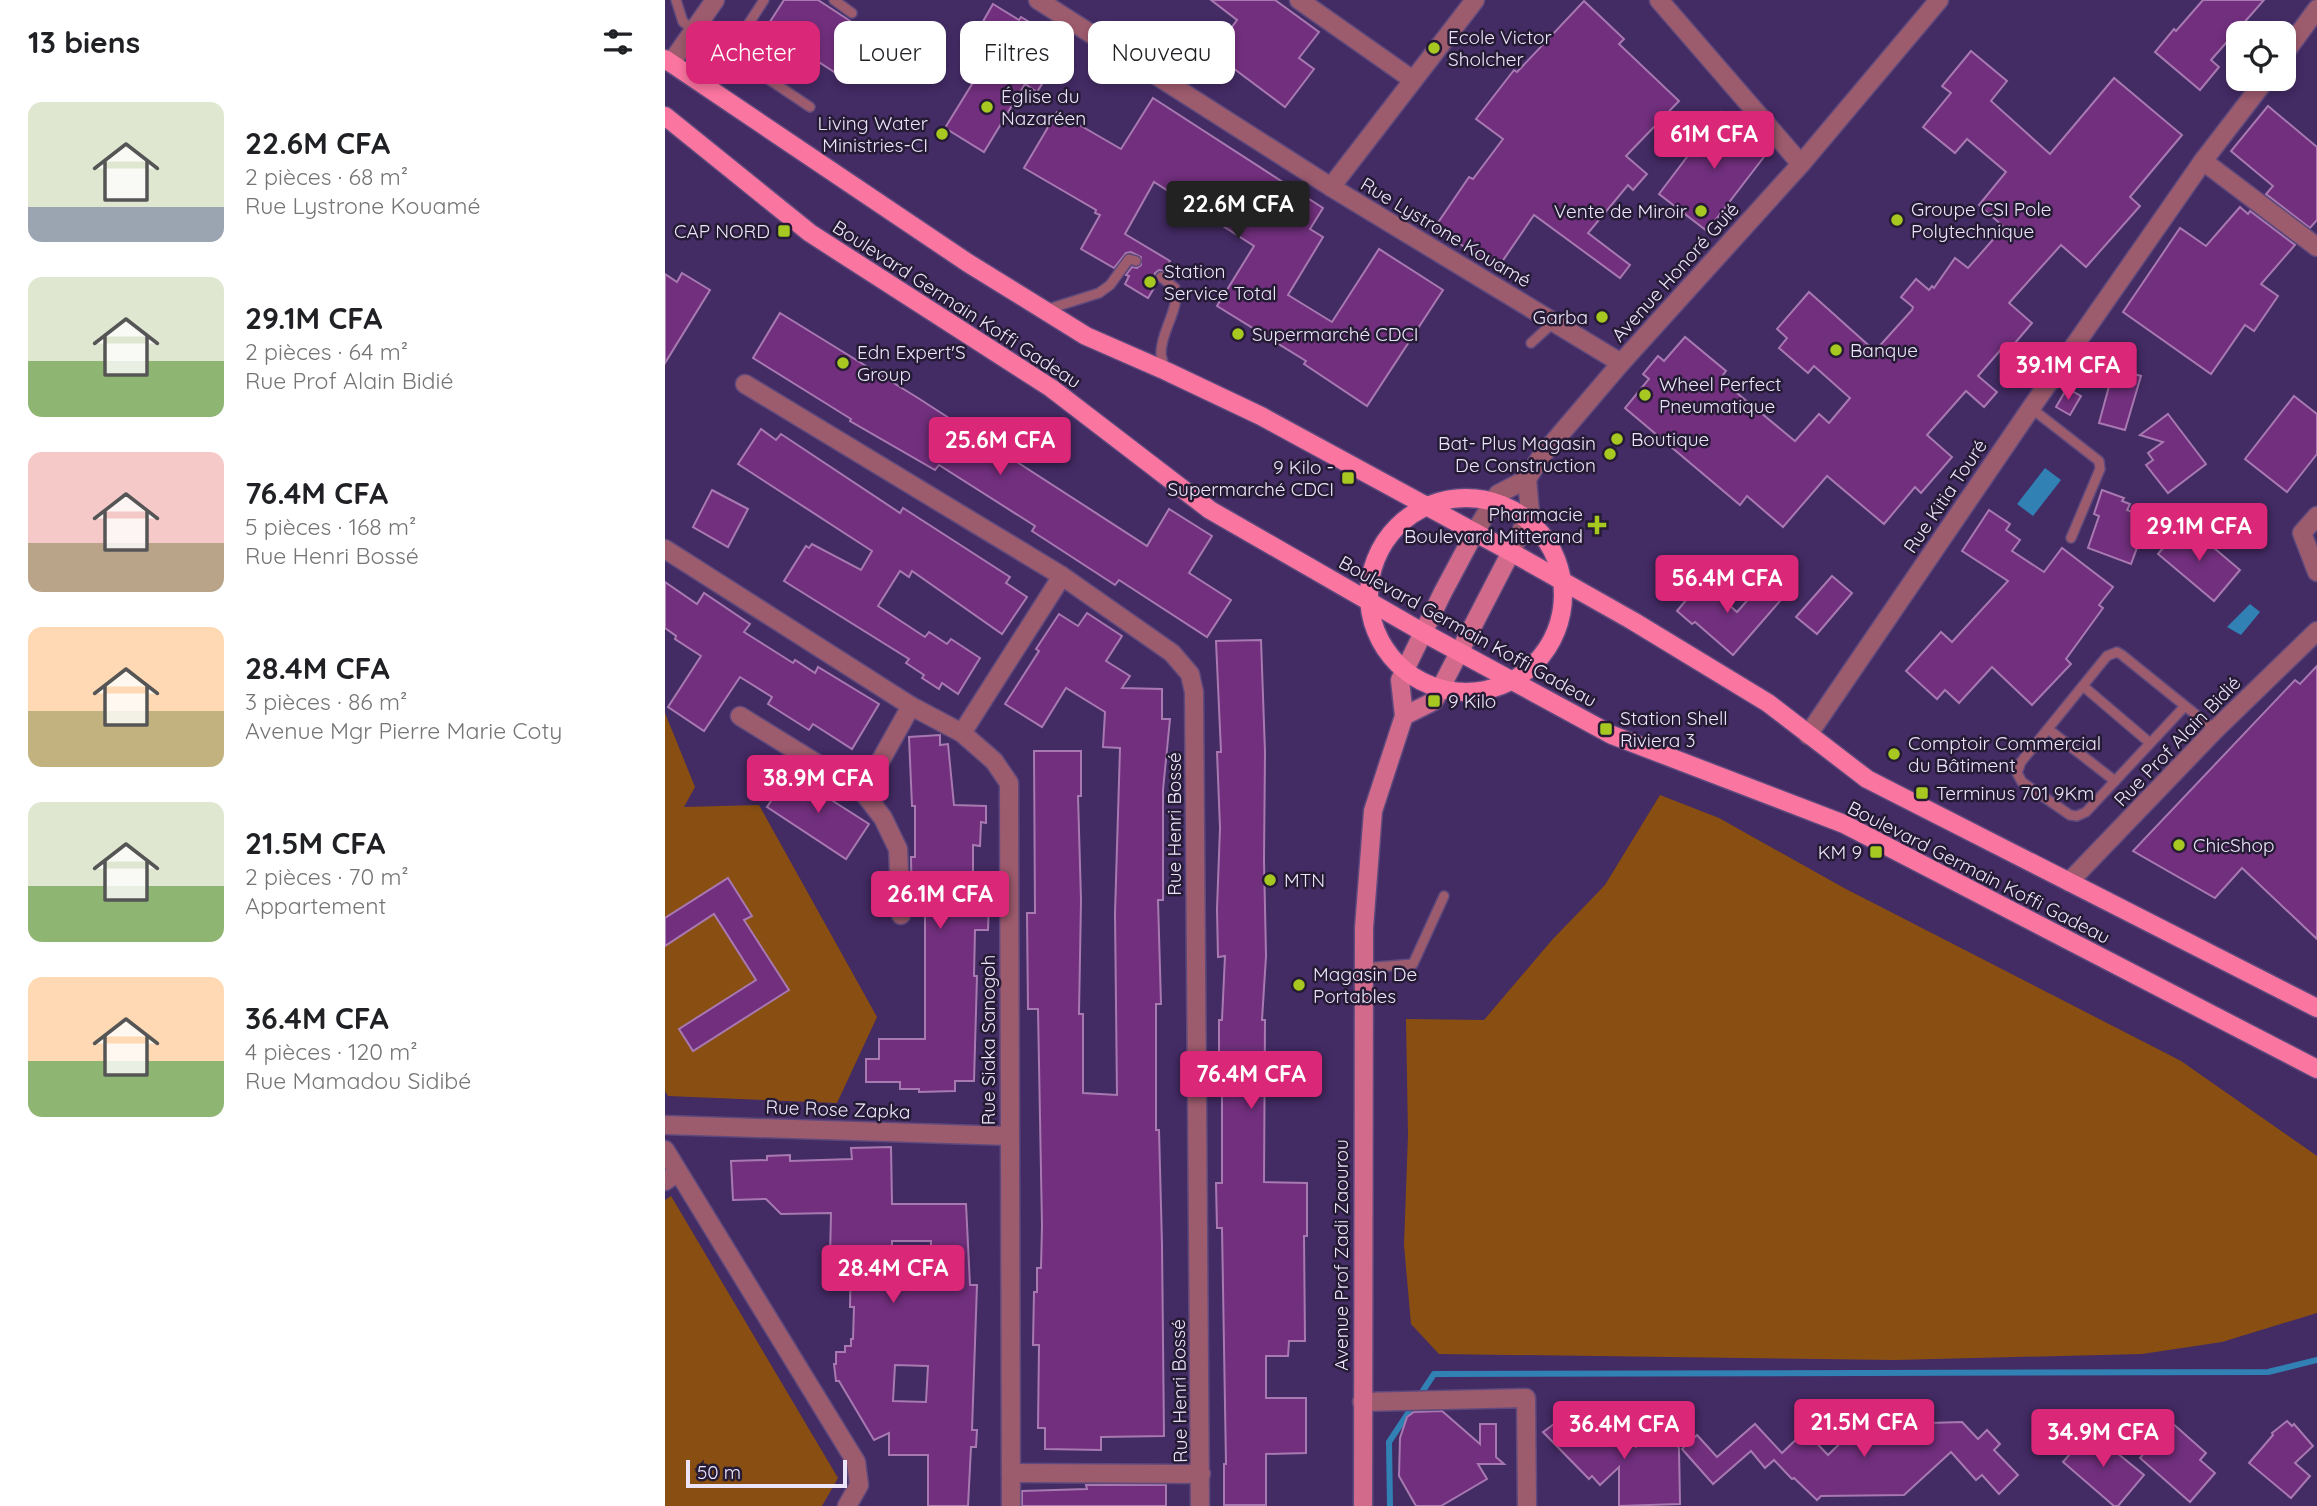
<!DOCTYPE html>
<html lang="fr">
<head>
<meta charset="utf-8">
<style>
	:root { --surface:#fff; --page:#f2f2f2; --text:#202124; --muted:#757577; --accent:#db2777 }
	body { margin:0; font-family:Quicksand,sans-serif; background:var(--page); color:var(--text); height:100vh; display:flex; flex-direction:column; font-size:26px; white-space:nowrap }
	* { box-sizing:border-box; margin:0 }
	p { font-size:23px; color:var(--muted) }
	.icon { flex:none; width:38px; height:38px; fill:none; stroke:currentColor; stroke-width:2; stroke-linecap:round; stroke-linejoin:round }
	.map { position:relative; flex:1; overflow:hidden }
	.side { display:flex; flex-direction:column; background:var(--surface); width:665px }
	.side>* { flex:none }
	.banner { position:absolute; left:21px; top:21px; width:665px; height:63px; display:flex; gap:14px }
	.fabs { position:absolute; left:1561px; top:21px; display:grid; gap:14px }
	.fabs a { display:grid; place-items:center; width:70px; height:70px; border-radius:14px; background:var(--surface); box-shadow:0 4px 10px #0003; font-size:35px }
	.scale { position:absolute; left:21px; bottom:18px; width:161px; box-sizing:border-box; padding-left:7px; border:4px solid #ece5fa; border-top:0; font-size:19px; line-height:24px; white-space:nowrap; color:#ece5fa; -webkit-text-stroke:5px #251b35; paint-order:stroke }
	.price { position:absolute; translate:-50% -60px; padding:0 16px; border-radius:7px; background:var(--accent); color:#fff; font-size:23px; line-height:46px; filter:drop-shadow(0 2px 4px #0008) }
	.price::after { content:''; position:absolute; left:50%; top:42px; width:21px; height:16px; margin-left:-10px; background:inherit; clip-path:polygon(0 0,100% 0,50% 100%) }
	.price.current { background:#222; color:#fff }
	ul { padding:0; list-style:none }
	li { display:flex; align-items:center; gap:21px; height:175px; padding:0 28px }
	li span { display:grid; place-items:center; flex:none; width:196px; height:140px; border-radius:14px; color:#555 }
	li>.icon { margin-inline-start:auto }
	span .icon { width:84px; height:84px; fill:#fffc; stroke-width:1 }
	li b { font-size:30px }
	h2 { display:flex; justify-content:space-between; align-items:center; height:84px; padding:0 28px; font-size:30px }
	.pill { padding:0 24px; border-radius:14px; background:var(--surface); box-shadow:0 4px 10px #0003; font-size:24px; line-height:63px }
	.pill.current { background:var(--accent); color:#fff }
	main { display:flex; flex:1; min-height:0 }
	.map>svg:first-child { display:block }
	.green { fill:#894f12 }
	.water { fill:#3181b5 }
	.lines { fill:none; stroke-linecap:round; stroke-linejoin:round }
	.stream { stroke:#3181b5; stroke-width:6 }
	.building { fill:#712f7d; stroke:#a879b1; stroke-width:2; fill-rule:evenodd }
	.service-casing { stroke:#5e497c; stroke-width:12 }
	.minor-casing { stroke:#5e497c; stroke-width:21 }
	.tertiary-casing { stroke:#5e497c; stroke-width:21 }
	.secondary-casing { stroke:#5e497c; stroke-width:21 }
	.primary-casing { stroke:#5e497c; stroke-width:21 }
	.service { stroke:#9d5b6e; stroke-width:9 }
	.minor { stroke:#9d5b6e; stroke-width:18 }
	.tertiary { stroke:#9d5b6e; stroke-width:18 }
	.secondary { stroke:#d26a8b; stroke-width:18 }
	.primary { stroke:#fb75a1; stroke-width:18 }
	.poi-dot { fill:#a6c820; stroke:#251b35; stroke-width:2.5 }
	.labels { text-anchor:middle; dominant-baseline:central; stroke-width:5; stroke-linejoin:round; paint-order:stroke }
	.poi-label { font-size:19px; fill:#ece5fa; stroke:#251b35; text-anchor:start }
	.street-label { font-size:19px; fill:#ece5fa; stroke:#251b35 }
</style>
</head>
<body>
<main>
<section class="side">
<h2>13 biens<svg class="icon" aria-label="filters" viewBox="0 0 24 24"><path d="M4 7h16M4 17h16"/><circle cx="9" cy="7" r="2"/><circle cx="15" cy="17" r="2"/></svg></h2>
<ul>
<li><span style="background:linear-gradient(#dfe7d0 75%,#9aa5b1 0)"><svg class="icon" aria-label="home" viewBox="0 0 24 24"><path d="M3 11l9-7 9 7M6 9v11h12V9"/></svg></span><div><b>22.6M CFA</b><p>2 pièces · 68 m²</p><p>Rue Lystrone Kouamé</p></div></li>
<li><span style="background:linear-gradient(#dfe7d0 60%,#8fb573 0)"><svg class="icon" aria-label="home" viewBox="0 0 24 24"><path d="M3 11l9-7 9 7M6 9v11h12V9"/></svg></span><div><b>29.1M CFA</b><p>2 pièces · 64 m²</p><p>Rue Prof Alain Bidié</p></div></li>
<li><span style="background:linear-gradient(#f6c9c9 65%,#b9a48a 0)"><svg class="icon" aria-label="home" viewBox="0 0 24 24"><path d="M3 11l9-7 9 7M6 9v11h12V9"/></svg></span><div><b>76.4M CFA</b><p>5 pièces · 168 m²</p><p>Rue Henri Bossé</p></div></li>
<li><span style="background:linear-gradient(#ffd9b3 60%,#c2b280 0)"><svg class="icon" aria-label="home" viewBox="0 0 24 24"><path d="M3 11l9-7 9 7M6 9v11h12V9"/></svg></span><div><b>28.4M CFA</b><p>3 pièces · 86 m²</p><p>Avenue Mgr Pierre Marie Coty</p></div></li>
<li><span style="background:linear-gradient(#dfe7d0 60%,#8fb573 0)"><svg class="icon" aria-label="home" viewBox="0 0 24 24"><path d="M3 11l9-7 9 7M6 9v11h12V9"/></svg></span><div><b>21.5M CFA</b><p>2 pièces · 70 m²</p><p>Appartement</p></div></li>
<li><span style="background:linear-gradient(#ffd9b3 60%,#8fb573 0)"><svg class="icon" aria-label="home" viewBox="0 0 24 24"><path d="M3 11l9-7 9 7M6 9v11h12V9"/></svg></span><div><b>36.4M CFA</b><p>4 pièces · 120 m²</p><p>Rue Mamadou Sidibé</p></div></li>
</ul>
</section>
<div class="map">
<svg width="1652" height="1506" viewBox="0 0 1652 1506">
	<rect width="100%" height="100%" fill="#432b64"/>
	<g class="green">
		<polygon points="0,713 30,787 19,807 94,805 212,1017 172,1103 3,1096 0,1091"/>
		<polygon points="995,795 1054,818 1179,888 1516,1061 1652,1156 1652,1313 1557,1342 1477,1354 1230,1360 774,1354 746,1324 739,1245 743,1135 741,1019 819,1020 887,940 940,885"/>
		<polygon points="6,1196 173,1478 157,1506 0,1506 0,1200"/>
	</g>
	<g class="water">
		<polygon points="1380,468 1396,480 1368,516 1352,504"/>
		<polygon points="1585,604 1595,612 1576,635 1562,627"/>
	</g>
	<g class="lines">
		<polyline class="stream" points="725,1506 724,1442 769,1374 1603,1372 1652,1360"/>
	</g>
	<g class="building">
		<polygon points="119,0 153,0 202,32 174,75 101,28"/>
		<polygon points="546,0 610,0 654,32 634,58 649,69 620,107 548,53 572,20"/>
		<polygon points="1538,0 1599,0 1546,60 1554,67 1535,90 1490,52 1509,29 1511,31"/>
		<polygon points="919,1 959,39 954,44 1014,101 961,156 982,174 968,190 963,185 923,233 965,265 955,278 869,215 832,269 770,227 804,177 808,179 838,139 811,119 849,70 852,72"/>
		<polygon points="328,4 354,20 356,17 378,30 379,27 403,42 372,92 360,84 319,152 280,128 323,58 304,46"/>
		<polygon points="1306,51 1342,81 1326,101 1385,154 1449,78 1517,135 1465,197 1475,206 1421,267 1396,245 1344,303 1367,323 1344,350 1339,346 1313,376 1332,392 1319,407 1301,391 1262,435 1287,457 1256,493 1250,487 1219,524 1162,476 1118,527 1082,496 1075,505 960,408 984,379 978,374 993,356 999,361 1020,337 1061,371 1055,379 1130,441 1154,414 1164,423 1185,398 1149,366 1143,373 1114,348 1122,338 1112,329 1144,292 1210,351 1247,310 1248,307 1236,297 1251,279 1264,290 1267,286 1269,288 1290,258 1303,268 1339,227 1314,205 1341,172 1302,139 1290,153 1258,127 1286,93 1277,86"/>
		<polygon points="488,98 658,208 645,229 658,237 623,295 667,322 714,249 778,290 702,406 639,364 641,361 552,306 589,246 489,182 460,234 505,261 499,271 494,270 490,273 489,279 492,283 483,298 460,284 464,276 461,275 467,267 472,268 476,265 476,257 466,252 461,253 449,268 416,249 435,215 430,213 431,210 359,168 392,112 456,149"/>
		<polygon points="1603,106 1652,147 1652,220 1645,228 1601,194 1608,186 1566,151"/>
		<polygon points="1056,112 1105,149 1042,231 994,194"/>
		<polygon points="1575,207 1583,214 1585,211 1630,245 1596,284 1613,296 1589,331 1580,325 1546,374 1458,312 1515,228 1541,246"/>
		<polygon points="17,273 45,290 0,363 0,274 12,282"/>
		<polygon points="115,313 253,398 482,546 504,509 547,536 524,573 566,600 542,637 454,580 450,585 367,531 370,526 274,465 270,470 185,421 186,419 88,358"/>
		<polygon points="1449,368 1476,376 1460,430 1434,423"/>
		<polygon points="1402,388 1416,396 1405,415 1391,407"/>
		<polygon points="1629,396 1652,414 1652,454 1622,492 1580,459"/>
		<polygon points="1503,414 1541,464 1503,493 1481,465 1488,460 1483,453 1498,442 1475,435"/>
		<polygon points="96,429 111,440 116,434 235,513 238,508 345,577 341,583 362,597 337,634 247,571 244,577 235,571 213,606 260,637 264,632 282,644 286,639 315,658 293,694 277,683 274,689 257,678 259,675 241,663 244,659 119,581 141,546 144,548 147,544 196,570 207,551 73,464"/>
		<polygon points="47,490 83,509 63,547 28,527"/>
		<polygon points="1437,490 1459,498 1457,501 1465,504 1462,510 1483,518 1466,564 1423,548 1434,516 1429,514"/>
		<polygon points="1324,510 1345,524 1341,530 1355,540 1347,551 1379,572 1397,548 1448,587 1434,605 1438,608 1401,659 1406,664 1367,705 1327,667 1294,703 1280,690 1272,699 1241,671 1276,632 1287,642 1343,581 1297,551"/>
		<polygon points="1514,529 1536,537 1575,570 1549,601 1493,554"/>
		<polygon points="1167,576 1187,593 1152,634 1131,617"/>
		<polygon points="1037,581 1072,612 1096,585 1115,601 1068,655 1030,622 1027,624 1012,611"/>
		<polygon points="0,582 32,604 39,593 85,624 79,632 128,663 130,660 150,673 153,667 214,704 187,749 148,724 144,730 103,704 107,697 75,677 39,731 3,707 36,656 10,639 11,636 0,628"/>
		<polygon points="422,613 457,636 441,661 465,676 457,688 497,689 497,719 505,719 498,790 498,900 493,900 496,1004 491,1004 491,1130 494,1130 497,1245 499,1436 436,1437 436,1450 380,1449 380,1428 373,1428 374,1345 368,1345 369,1292 372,1292 372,1268 376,1268 377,1226 373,1009 363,1009 362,913 370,913 369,751 416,751 416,796 413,796 416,900 414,1014 418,1014 418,1093 452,1095 450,913 455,748 438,747 440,712 401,688 377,727 340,704 374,651 371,649 394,614 413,626"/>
		<polygon points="596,640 600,752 599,860 601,956 597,1020 600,1020 599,1182 642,1183 642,1236 639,1236 640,1341 624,1341 623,1356 601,1356 601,1398 641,1398 641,1453 601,1454 601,1505 559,1505 559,1464 561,1464 557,1228 552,1228 551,1183 557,1183 557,1068 554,1068 554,1020 557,1020 560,956 553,957 552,909 555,828 552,752 556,752 551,641"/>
		<polygon points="1652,666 1652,939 1577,868 1550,898 1468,851 1630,680 1635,684"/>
		<polygon points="275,735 275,745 283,744 289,805 321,806 321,823 316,822 315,846 308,845 308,901 324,901 323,930 310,930 309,976 312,976 309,1081 290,1081 290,1091 254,1092 254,1089 235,1089 235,1082 201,1082 201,1059 214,1059 214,1039 260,1039 260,913 247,913 246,857 250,857 250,806 247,806 244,737"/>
		<polygon points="127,770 159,791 157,794 204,824 181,859 102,807"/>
		<polygon points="63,878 87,916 79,920 124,990 28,1051 14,1029 91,980 49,914 0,946 0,918"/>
		<path d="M 226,1147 L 227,1204 L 301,1204 L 305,1285 L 312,1285 L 307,1430 L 312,1430 L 311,1447 L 306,1447 L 303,1506 L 263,1506 L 263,1455 L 224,1455 L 224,1433 L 209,1440 L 174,1381 L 171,1381 L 169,1364 L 171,1364 L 171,1352 L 180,1352 L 180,1346 L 186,1346 L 186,1339 L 188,1339 L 189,1307 L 185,1307 L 186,1259 L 165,1259 L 166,1213 L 116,1214 L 101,1199 L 68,1200 L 66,1161 L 102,1160 L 102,1156 L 125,1155 L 125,1161 L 187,1159 L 186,1148 ZM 227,1241 L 266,1241 L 265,1282 L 226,1281 ZM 230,1365 L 263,1366 L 261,1402 L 228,1401 Z"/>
		<polygon points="777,1411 815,1444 815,1424 831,1424 831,1457 839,1464 813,1464 822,1479 776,1506 751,1506 734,1476 735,1438 742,1417 749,1412"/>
		<polygon points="893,1421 905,1425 950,1425 971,1447 997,1427 1014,1448 1015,1504 954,1506 954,1467 935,1485 927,1476 924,1479 878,1432"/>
		<polygon points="1622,1421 1627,1426 1629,1424 1648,1446 1630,1463 1645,1476 1626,1498 1584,1463 1608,1435 1607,1433"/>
		<polygon points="1297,1422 1313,1439 1322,1430 1335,1444 1329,1450 1353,1475 1334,1494 1317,1475 1311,1480 1286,1452 1239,1495 1156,1496 1152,1500 1129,1478 1127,1479 1109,1460 1100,1468 1086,1451 1048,1484 1017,1449 1032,1435 1052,1457 1090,1424 1117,1453 1140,1431 1163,1455 1193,1426 1206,1440 1223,1423 1232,1433 1243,1425 1253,1437 1264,1423"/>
		<polygon points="1506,1422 1541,1453 1535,1460 1550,1473 1525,1502 1475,1458"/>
		<polygon points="1425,1431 1479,1475 1453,1506 1449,1506 1398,1462"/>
		<polygon points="421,1485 501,1485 501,1506 357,1506 357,1491 422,1489"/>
	</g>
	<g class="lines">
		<g class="service-casing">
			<g id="service">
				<polyline points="11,0 18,22 145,107"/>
				<polyline points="169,0 187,13"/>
				<polyline points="64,54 99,0"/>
				<path d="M 496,277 L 510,288 C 515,310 496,330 496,353 C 496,358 499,364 500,369"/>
				<polyline points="380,310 434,293 445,285 464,259 471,261"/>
				<polyline points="866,343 889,322"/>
				<polyline points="1366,408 1434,461 1435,469 1406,538"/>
				<polyline points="1418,686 1485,743"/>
				<polyline points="1520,706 1421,812 1412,816 1405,815 1357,782 1352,773 1356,762 1442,656 1452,652 1457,655 1550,730"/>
				<polyline points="1383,729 1450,781"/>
				<polyline points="699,968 748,964 779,896"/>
			</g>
		</g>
		<g class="minor-casing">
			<g id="minor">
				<polyline points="373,0 666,187 956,363"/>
				<polyline points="634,0 748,80"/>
				<polyline points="994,0 1136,164"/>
				<polyline points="1619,54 1652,9"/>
				<polyline points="6,63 50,0"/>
				<polyline points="1538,161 1652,247"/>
				<polyline points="666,187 810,0"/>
				<polyline points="80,384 397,576 507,653 525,674 529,692 535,1506"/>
				<polyline points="1652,516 1637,533 1652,572"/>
				<polyline points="0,549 246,706 297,733 329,761 344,783 346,1506"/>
				<polyline points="75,716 198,792 246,706"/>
				<polyline points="297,733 397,576"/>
				<polyline points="1143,735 1366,408 1538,161 1601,79"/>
				<polyline points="198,792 218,818 233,849 236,915"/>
				<polyline points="1404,882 1550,730 1652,631"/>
				<polyline points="0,1125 344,1136"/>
				<polyline points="0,1181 13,1172"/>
				<polyline points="697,1402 861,1398 862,1506"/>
				<polyline points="346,1473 536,1474"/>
			</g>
		</g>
		<g class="tertiary-casing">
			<g id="tertiary">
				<polyline points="810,532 833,494 862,479 875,458 956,363 1136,164 1274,0"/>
				<polyline points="846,552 865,513 862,479"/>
				<polyline points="0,1150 191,1462 194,1485 182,1506"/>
			</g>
		</g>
		<g class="secondary-casing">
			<g id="secondary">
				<polyline points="739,716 769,701 846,552"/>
				<polyline points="698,1506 699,928 708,811 739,716 735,680 778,592 810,532"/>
			</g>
		</g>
		<g class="primary-casing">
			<g id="primary">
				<polyline points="0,59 303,263 421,336 501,371 596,416 846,552 968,621 1103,703 1202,779 1652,1008"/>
				<polyline points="0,116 145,233 386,388 545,510 759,633 947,735 1179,824 1652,1069"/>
				<circle cx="801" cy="595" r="97"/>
			</g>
		</g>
		<use href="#service" class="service"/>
		<use href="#minor" class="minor"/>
		<use href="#tertiary" class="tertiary"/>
		<use href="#secondary" class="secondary"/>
		<use href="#primary" class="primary"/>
	</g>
	<g class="poi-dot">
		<circle cx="769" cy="48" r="7"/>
		<circle cx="322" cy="107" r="7"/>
		<circle cx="277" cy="134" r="7"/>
		<circle cx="1036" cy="211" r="7"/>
		<circle cx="1232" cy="220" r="7"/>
		<rect x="112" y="224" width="14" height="14" rx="3.5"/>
		<circle cx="485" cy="282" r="7"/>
		<circle cx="937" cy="317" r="7"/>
		<circle cx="573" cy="334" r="7"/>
		<circle cx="1171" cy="350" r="7"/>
		<circle cx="178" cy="363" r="7"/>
		<circle cx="980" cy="395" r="7"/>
		<circle cx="952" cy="439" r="7"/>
		<circle cx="945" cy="454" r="7"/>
		<rect x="676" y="471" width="14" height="14" rx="3.5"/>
		<path d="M928.5 514.5h7v7h7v7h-7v7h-7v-7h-7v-7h7z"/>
		<rect x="762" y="694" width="14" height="14" rx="3.5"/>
		<rect x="934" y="722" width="14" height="14" rx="3.5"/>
		<circle cx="1229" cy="754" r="7"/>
		<rect x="1250" y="786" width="14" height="14" rx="3.5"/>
		<circle cx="1514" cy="845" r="7"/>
		<rect x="1204" y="845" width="14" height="14" rx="3.5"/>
		<circle cx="605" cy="880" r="7"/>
		<circle cx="634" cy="985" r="7"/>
	</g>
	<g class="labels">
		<g class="poi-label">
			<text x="783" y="37">Ecole Victor<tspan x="783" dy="22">Sholcher</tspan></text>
			<text x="336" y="96">Église du<tspan x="336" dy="22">Nazaréen</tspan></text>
			<text x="263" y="123" text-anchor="end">Living Water<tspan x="263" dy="22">Ministries-CI</tspan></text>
			<text x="1246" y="209">Groupe CSI Pole<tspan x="1246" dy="22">Polytechnique</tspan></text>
			<text x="1022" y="211" text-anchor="end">Vente de Miroir</text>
			<text x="105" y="231" text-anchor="end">CAP NORD</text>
			<text x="499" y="271">Station<tspan x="499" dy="22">Service Total</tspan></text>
			<text x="923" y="317" text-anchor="end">Garba</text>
			<text x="587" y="334">Supermarché CDCI</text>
			<text x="1185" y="350">Banque</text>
			<text x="192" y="352">Edn Expert'S<tspan x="192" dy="22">Group</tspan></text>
			<text x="994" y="384">Wheel Perfect<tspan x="994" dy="22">Pneumatique</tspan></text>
			<text x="966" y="439">Boutique</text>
			<text x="931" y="443" text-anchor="end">Bat- Plus Magasin<tspan x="931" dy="22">De Construction</tspan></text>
			<text x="669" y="467" text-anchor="end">9 Kilo -<tspan x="669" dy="22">Supermarché CDCI</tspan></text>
			<text x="918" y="514" text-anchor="end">Pharmacie<tspan x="918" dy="22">Boulevard Mitterand</tspan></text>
			<text x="783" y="701">9 Kilo</text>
			<text x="955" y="718">Station Shell<tspan x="955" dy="22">Riviera 3</tspan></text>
			<text x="1243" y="743">Comptoir Commercial<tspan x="1243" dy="22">du Bâtiment</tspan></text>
			<text x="1271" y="793">Terminus 701 9Km</text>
			<text x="1528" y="845">ChicShop</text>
			<text x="1197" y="852" text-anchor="end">KM 9</text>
			<text x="619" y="880">MTN</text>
			<text x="648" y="974">Magasin De<tspan x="648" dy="22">Portables</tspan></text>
		</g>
		<g class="street-label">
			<text transform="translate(781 232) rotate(31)">Rue Lystrone Kouamé</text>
			<text transform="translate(1010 272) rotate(-48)">Avenue Honoré Guié</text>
			<text transform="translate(292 304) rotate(33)">Boulevard Germain Koffi Gadeau</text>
			<text transform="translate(1280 496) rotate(-56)">Rue Kitia Touré</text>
			<text transform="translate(803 631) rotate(29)">Boulevard Germain Koffi Gadeau</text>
			<text transform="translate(1512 741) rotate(-46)">Rue Prof Alain Bidié</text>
			<text transform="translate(509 824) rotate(-90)">Rue Henri Bossé</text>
			<text transform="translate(1314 872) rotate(27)">Boulevard Germain Koffi Gadeau</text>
			<text transform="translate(323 1040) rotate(-90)">Rue Siaka Sanogoh</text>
			<text transform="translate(173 1109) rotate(2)">Rue Rose Zapka</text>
			<text transform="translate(676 1255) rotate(-90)">Avenue Prof Zadi Zaourou</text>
			<text transform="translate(514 1391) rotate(-91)">Rue Henri Bossé</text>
		</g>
	</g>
</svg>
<div class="fabs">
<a><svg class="icon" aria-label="locate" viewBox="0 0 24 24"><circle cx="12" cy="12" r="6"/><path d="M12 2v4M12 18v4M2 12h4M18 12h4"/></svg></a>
</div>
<div class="scale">50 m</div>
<b class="price" style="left:1049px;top:171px">61M CFA</b>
<b class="price current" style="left:573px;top:241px">22.6M CFA</b>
<b class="price" style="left:1403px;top:402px">39.1M CFA</b>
<b class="price" style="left:335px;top:477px">25.6M CFA</b>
<b class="price" style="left:1534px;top:563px">29.1M CFA</b>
<b class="price" style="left:1062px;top:615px">56.4M CFA</b>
<b class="price" style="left:153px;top:815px">38.9M CFA</b>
<b class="price" style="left:275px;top:931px">26.1M CFA</b>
<b class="price" style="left:586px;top:1111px">76.4M CFA</b>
<b class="price" style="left:228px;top:1305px">28.4M CFA</b>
<b class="price" style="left:1199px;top:1459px">21.5M CFA</b>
<b class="price" style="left:959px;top:1461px">36.4M CFA</b>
<b class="price" style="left:1438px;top:1469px">34.9M CFA</b>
<div class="banner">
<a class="pill current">Acheter</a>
<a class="pill">Louer</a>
<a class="pill">Filtres</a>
<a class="pill">Nouveau</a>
</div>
</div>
</main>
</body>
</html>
